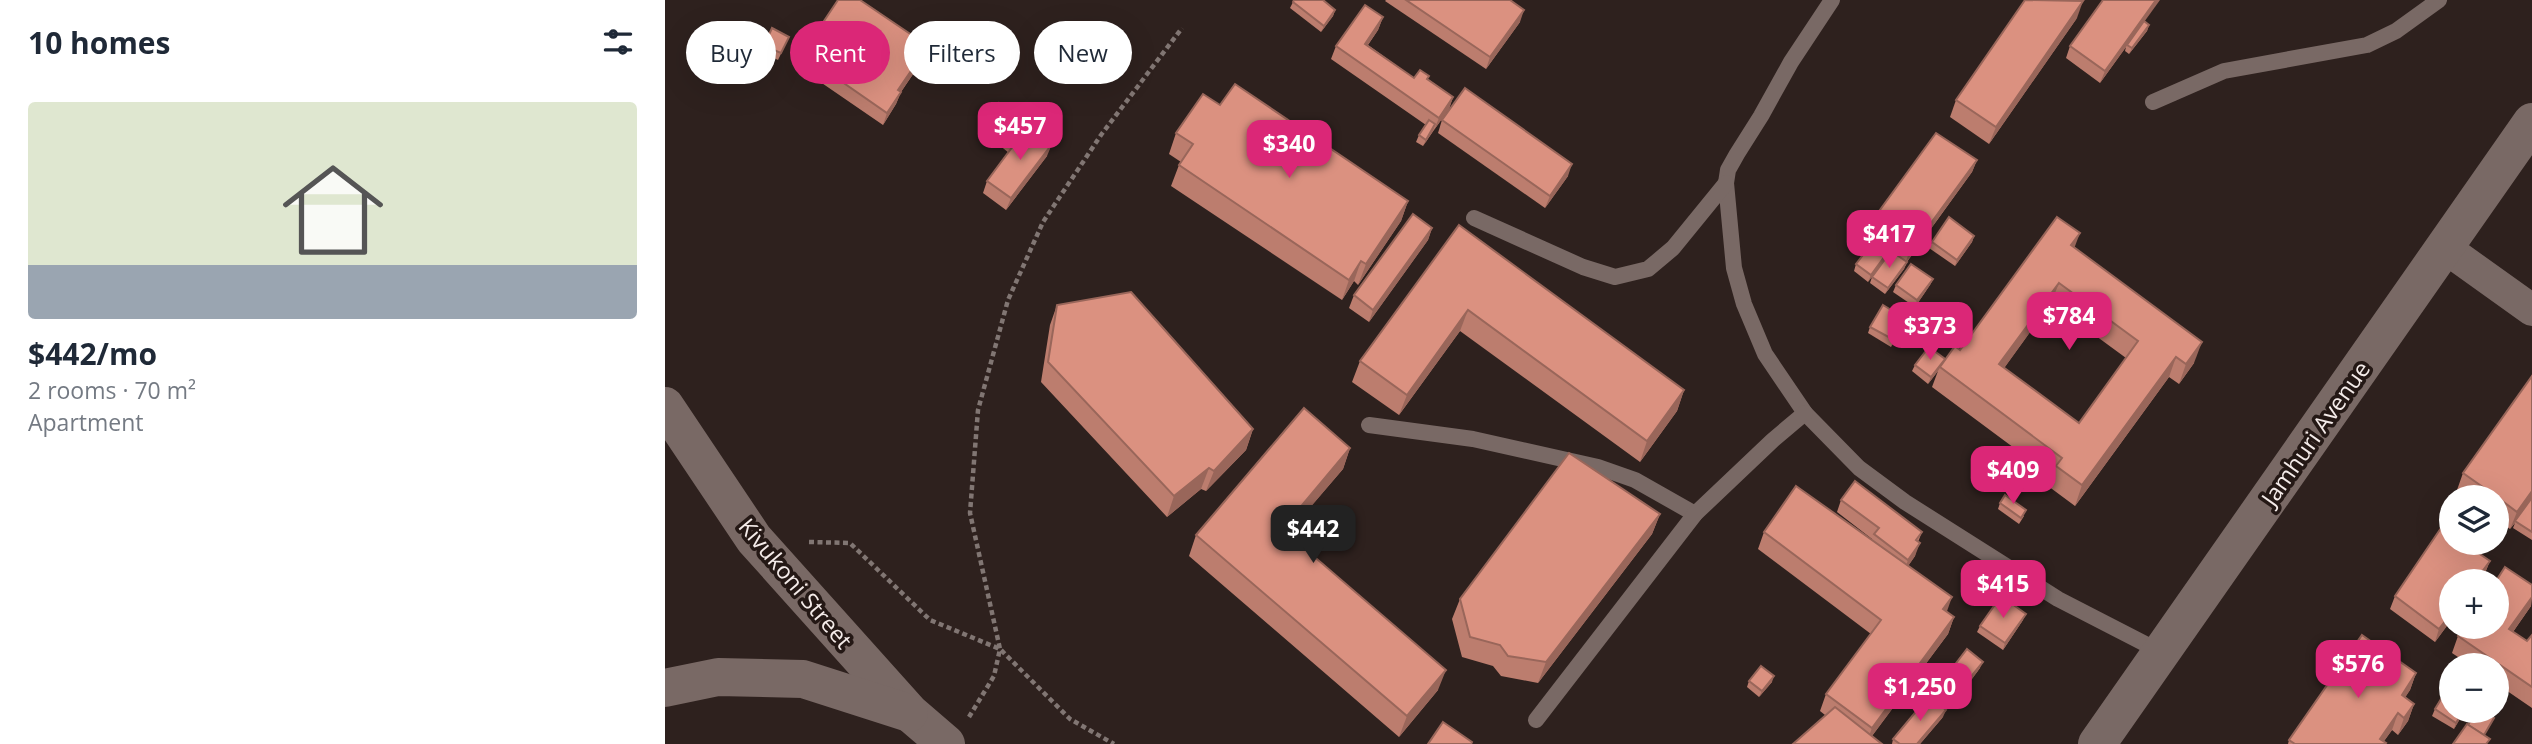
<!DOCTYPE html>
<html lang="en">
<head>
<meta charset="utf-8">
<style>
	:root { --surface:#fff; --page:#f2f2f3; --text:#1f2937; --muted:#747a83; --accent:#db2777 }
	body { margin:0; font-family:"Open Sans",sans-serif; background:var(--page); color:var(--text); height:100vh; display:flex; flex-direction:column; font-size:26px; white-space:nowrap }
	* { box-sizing:border-box; margin:0 }
	p { font-size:23px; color:var(--muted) }
	.icon { flex:none; width:38px; height:38px; fill:none; stroke:currentColor; stroke-width:2; stroke-linecap:round; stroke-linejoin:round }
	.map { position:relative; flex:1; overflow:hidden }
	.side { display:flex; flex-direction:column; background:var(--surface); width:665px }
	.side>* { flex:none }
	.guide { position:absolute; left:21px; top:21px; width:665px; height:63px; display:flex; gap:14px }
	.controls { position:absolute; left:1774px; top:485px; display:grid; gap:14px }
	.controls a { display:grid; place-items:center; width:70px; height:70px; border-radius:50%; background:var(--surface); box-shadow:0 7px 28px #0002; font-size:35px }
	.price { position:absolute; translate:-50% -60px; padding:0 16px; border-radius:14px; background:var(--accent); color:#fff; font-size:23px; line-height:46px; filter:drop-shadow(0 2px 4px #0008) }
	.price::after { content:''; position:absolute; left:50%; top:42px; width:21px; height:16px; margin-left:-10px; background:inherit; clip-path:polygon(0 0,100% 0,50% 100%) }
	.price.active { background:#222; color:#fff }
	ul { padding:0; list-style:none }
	li { display:grid; align-content:center; gap:14px; height:371px; padding:0 28px }
	li span { display:grid; place-items:center; height:217px; border-radius:7px; color:#555 }
	li>.icon { margin-inline-start:auto }
	span .icon { width:126px; height:126px; fill:#fffc; stroke-width:1 }
	li b { font-size:30px }
	h2 { display:flex; justify-content:space-between; align-items:center; height:84px; padding:0 28px; font-size:30px }
	.tag { padding:0 24px; border-radius:32px; background:var(--surface); box-shadow:0 7px 28px #0002; font-size:24px; line-height:63px }
	.tag.active { background:var(--accent); color:#fff }
	main { display:flex; flex:1; min-height:0 }
	.map>svg:first-child { display:block }
	.lines { fill:none; stroke-linecap:round; stroke-linejoin:round }
	.path { stroke:#817673; stroke-width:4.5; stroke-dasharray:5 3.5; stroke-linecap:butt }
	.service { stroke:#796965; stroke-width:16 }
	.minor { stroke:#796965; stroke-width:32 }
	.tertiary { stroke:#796965; stroke-width:38 }
	.wall { fill:#bc7d6e; fill-rule:evenodd }
	.shaded-wall { fill:#99665a }
	.building { fill:#db9180; stroke:#99665a; stroke-width:2; fill-rule:evenodd }
	.labels { text-anchor:middle; dominant-baseline:central; stroke-width:7; stroke-linejoin:round; paint-order:stroke }
	.street-label { font-size:23px; fill:#f4ebe9; stroke:#241815 }
</style>
</head>
<body>
<main>
<section class="side">
<h2>10 homes<svg class="icon" aria-label="filters" viewBox="0 0 24 24"><path d="M4 7h16M4 17h16"/><circle cx="9" cy="7" r="2"/><circle cx="15" cy="17" r="2"/></svg></h2>
<ul>
<li><span style="background:linear-gradient(#dfe7d0 75%,#9aa5b1 0)"><svg class="icon" aria-label="home" viewBox="0 0 24 24"><path d="M3 11l9-7 9 7M6 9v11h12V9"/></svg></span><div><b>$442/mo</b><p>2 rooms · 70 m²</p><p>Apartment</p></div></li>
</ul>
</section>
<div class="map">
<svg width="1867" height="744" viewBox="0 0 1867 744">
	<rect width="100%" height="100%" fill="#2e211e"/>
	<g class="lines">
		<g class="path">
			<polyline points="144,542 185,543 265,620 335,649 405,719 449,744"/>
			<polyline points="304,717 329,676 335,649 305,513 313,410 343,300 378,222 436,135 517,28"/>
		</g>
		<g class="service">
			<polyline points="1167,0 1126,62 1096,116 1072,154 1063,170 1061,183 1069,268 1079,304 1100,354 1140,413 1194,468 1240,502 1393,599 1496,652"/>
			<polyline points="1488,102 1559,71 1702,45 1731,31 1774,0"/>
			<polyline points="809,218 918,267 950,277 983,269 1008,248 1061,183"/>
			<polyline points="704,425 808,439 933,467 970,480 1030,514"/>
			<polyline points="871,720 1030,514 1108,440 1140,413"/>
		</g>
		<polyline class="minor" points="1779,247 1867,310"/>
		<g class="tertiary">
			<polyline points="0,406 89,539 245,713 281,744"/>
			<polyline points="0,688 53,677 138,679 244,713"/>
			<polyline points="1432,744 1867,122"/>
		</g>
	</g>
	<g class="wall">
		<polygon points="721,0 845,0 855,22 821,69 720,1"/>
		<polygon points="628,2 670,10 668,16 656,32 625,8"/>
		<polygon points="718,17 713,30 703,45 749,78 763,79 788,97 784,109 769,130 758,146 751,142 754,135 761,125 666,59 671,46"/>
		<polygon points="1412,18 1324,144 1285,117 1291,100"/>
		<polygon points="1480,21 1484,25 1482,31 1464,54 1460,51 1461,47 1435,83 1401,58 1405,46"/>
		<polygon points="124,37 113,60 97,52 99,46"/>
		<polygon points="263,46 259,58 236,92 231,104 218,125 132,66 137,54"/>
		<polygon points="321,120 362,127 360,131 382,156 341,210 318,193 322,181 344,153 328,140 332,131 328,128 325,132 319,127"/>
		<polygon points="777,120 903,176 880,208 773,133"/>
		<polygon points="511,133 743,201 736,221 693,285 689,281 677,300 506,186 514,165 516,162 504,154"/>
		<polygon points="1312,160 1307,172 1242,262 1239,269 1220,294 1205,283 1207,277 1223,255 1203,282 1189,271 1191,264 1207,243 1200,237 1204,225"/>
		<polygon points="794,225 1019,390 1012,411 975,462 795,331 734,415 687,382 695,361"/>
		<polygon points="767,228 763,240 704,322 684,308 689,295"/>
		<polygon points="1309,236 1307,242 1290,266 1264,248 1267,242"/>
		<path d="M 1409,248 L 1529,363 L 1514,384 L 1504,377 L 1410,506 L 1383,486 L 1387,476 L 1267,387 L 1273,371 L 1263,384 L 1247,371 L 1250,365 L 1280,359 L 1295,350 ZM 1386,303 L 1461,358 L 1414,423 L 1339,368 Z"/>
		<polygon points="1268,279 1265,285 1250,307 1228,292 1231,285"/>
		<polygon points="392,305 588,429 581,450 541,491 536,489 502,517 376,382 385,325"/>
		<polygon points="1239,325 1226,347 1203,333 1205,327"/>
		<polygon points="685,448 678,469 622,534 773,690 734,737 524,556 531,535"/>
		<polygon points="1798,473 1867,500 1867,540 1848,528 1850,523 1845,529 1832,520 1832,497 1801,497 1792,490"/>
		<polygon points="1176,500 1257,532 1253,542 1250,556 1243,566 1282,612 1289,617 1283,634 1207,736 1160,715 1155,711 1161,694 1206,634 1093,549 1099,532 1207,540 1207,539 1172,512"/>
		<polygon points="1335,503 1359,516 1354,524 1333,509"/>
		<polygon points="995,514 987,534 873,683 836,676 828,666 797,657 787,619 795,599"/>
		<polygon points="1776,528 1787,535 1787,542 1797,542 1825,561 1820,573 1815,581 1787,581 1787,619 1770,642 1725,609 1730,596"/>
		<polygon points="1867,585 1866,606 1848,632 1862,641 1867,635 1867,708 1832,684 1832,665 1805,665 1787,653 1793,636"/>
		<polygon points="1358,620 1338,650 1312,632 1315,626"/>
		<polygon points="1315,668 1298,691 1282,678 1285,671"/>
		<polygon points="1751,673 1745,690 1740,697 1749,704 1743,721 1733,735 1727,730 1719,741 1721,744 1623,744 1624,740"/>
		<polygon points="1084,681 1107,682 1094,697 1082,687"/>
		<polygon points="1770,709 1800,710 1789,729 1767,716"/>
		<polygon points="1278,717 1255,744 1227,744 1228,739"/>
	</g>
	<g class="shaded-wall">
		<polygon points="1491,0 1495,0 1435,83 1440,71"/>
		<polygon points="1418,1 1412,18 1324,144 1331,127"/>
		<polygon points="670,10 668,16 656,32 659,26"/>
		<polygon points="859,10 855,22 821,69 825,57"/>
		<polygon points="718,17 713,30 695,56 700,44"/>
		<polygon points="1484,25 1482,31 1464,54 1467,48"/>
		<polygon points="263,46 259,58 229,102 233,90"/>
		<polygon points="236,92 231,104 218,125 222,113"/>
		<polygon points="788,97 784,109 769,130 774,118"/>
		<polygon points="770,124 768,131 758,146 761,140"/>
		<polygon points="387,144 382,156 341,210 346,198"/>
		<polygon points="1312,160 1307,172 1240,264 1242,262 1239,269 1220,294 1223,288 1239,266 1244,253"/>
		<polygon points="907,164 903,176 880,208 885,196"/>
		<polygon points="743,201 736,221 693,285 701,264"/>
		<polygon points="767,228 763,240 704,322 708,310"/>
		<polygon points="1415,233 1407,254 1406,245"/>
		<polygon points="1309,236 1307,242 1290,266 1292,260"/>
		<polygon points="1225,249 1223,255 1203,282 1206,275"/>
		<polygon points="696,261 689,281 677,300 684,280"/>
		<polygon points="1268,279 1265,285 1250,307 1252,300"/>
		<polygon points="1394,283 1386,303 1327,385 1334,364"/>
		<polygon points="803,310 795,331 734,415 742,395"/>
		<polygon points="1241,319 1239,325 1226,347 1229,340"/>
		<polygon points="1537,342 1529,363 1514,384 1521,364"/>
		<polygon points="1511,357 1504,377 1410,506 1417,485"/>
		<polygon points="1280,359 1273,371 1263,384 1266,377"/>
		<polygon points="1019,390 1012,411 975,462 982,441"/>
		<polygon points="588,429 581,450 541,491 549,471"/>
		<polygon points="685,448 678,469 609,550 617,529"/>
		<polygon points="544,468 536,489 502,517 509,496"/>
		<polygon points="1867,491 1867,499 1845,529 1852,512"/>
		<polygon points="995,514 987,534 873,683 881,662"/>
		<polygon points="1255,543 1250,556 1239,572 1243,560"/>
		<polygon points="1825,561 1820,573 1815,581 1810,581"/>
		<polygon points="1287,597 1281,614 1278,609"/>
		<polygon points="1867,597 1866,606 1838,646 1844,629"/>
		<polygon points="1787,613 1787,619 1770,642 1774,629"/>
		<polygon points="1361,614 1358,620 1338,650 1340,643"/>
		<polygon points="1289,617 1283,634 1201,744 1207,728"/>
		<polygon points="1318,662 1315,668 1298,691 1300,684"/>
		<polygon points="781,670 773,690 734,737 742,716"/>
		<polygon points="1751,673 1745,690 1731,712 1737,695"/>
		<polygon points="1109,676 1107,682 1094,697 1097,691"/>
		<polygon points="1749,704 1743,721 1733,735 1739,718"/>
		<polygon points="1281,710 1278,717 1255,744 1252,744"/>
		<polygon points="1799,710 1800,710 1789,729 1791,723"/>
		<polygon points="1733,713 1727,730 1717,744 1715,739"/>
	</g>
	<g class="building">
		<polygon points="173,0 195,0 263,46 233,90 236,92 222,113 137,54"/>
		<polygon points="629,0 658,0 670,10 659,26 628,2"/>
		<polygon points="741,0 845,0 859,10 825,57"/>
		<polygon points="1360,0 1418,1 1331,127 1291,100"/>
		<polygon points="1438,0 1491,0 1440,71 1405,46"/>
		<polygon points="700,5 718,17 700,44 749,78 755,70 764,76 762,79 788,97 774,118 671,46"/>
		<polygon points="1479,21 1484,25 1467,48 1462,45"/>
		<polygon points="107,28 124,37 116,53 99,46"/>
		<polygon points="570,84 743,201 701,264 696,261 684,280 514,165 528,144 511,133 538,94 555,105"/>
		<polygon points="800,88 907,164 885,196 777,120"/>
		<polygon points="334,103 362,127 347,146 330,134 336,126 330,122 328,126 321,120"/>
		<polygon points="764,120 770,124 761,140 754,135"/>
		<polygon points="363,126 387,144 346,198 322,181"/>
		<polygon points="1271,133 1312,160 1244,253 1204,225"/>
		<polygon points="748,214 767,228 708,310 689,295"/>
		<polygon points="1284,217 1309,236 1292,260 1267,242"/>
		<path d="M 1392,217 L 1415,233 L 1406,245 L 1537,342 L 1521,364 L 1511,357 L 1417,485 L 1391,466 L 1397,458 L 1275,367 L 1290,346 L 1295,350 ZM 1394,283 L 1473,341 L 1414,423 L 1334,364 Z"/>
		<polygon points="794,225 1019,390 982,441 803,310 742,395 695,361"/>
		<polygon points="1211,238 1225,249 1206,275 1191,264"/>
		<polygon points="1226,251 1242,262 1223,288 1207,277"/>
		<polygon points="1246,264 1268,279 1252,300 1231,285"/>
		<polygon points="466,292 588,429 549,471 544,468 509,496 383,362 392,305"/>
		<polygon points="1218,305 1241,319 1229,340 1205,327"/>
		<polygon points="1264,347 1280,359 1266,377 1250,365"/>
		<polygon points="1867,376 1867,491 1852,512 1832,497 1798,473"/>
		<polygon points="639,408 685,448 617,529 781,670 742,716 531,535"/>
		<polygon points="904,453 995,514 881,662 843,656 835,645 805,637 795,599"/>
		<polygon points="1190,481 1257,532 1251,540 1255,543 1243,560 1209,534 1214,528 1176,500"/>
		<polygon points="1131,486 1287,597 1278,609 1289,617 1207,728 1161,694 1216,620 1099,532"/>
		<polygon points="1340,495 1361,510 1356,518 1335,503"/>
		<polygon points="1866,499 1867,500 1867,532 1850,521"/>
		<polygon points="1776,528 1787,535 1787,542 1797,542 1825,561 1810,581 1787,581 1787,613 1774,629 1730,596"/>
		<polygon points="1840,567 1867,585 1867,597 1844,629 1862,641 1867,635 1867,687 1793,636 1800,626 1832,626 1832,581 1831,581"/>
		<polygon points="1336,596 1361,614 1340,643 1315,626"/>
		<polygon points="1697,635 1751,673 1737,695 1749,704 1739,718 1733,713 1715,739 1721,743 1720,744 1630,744 1624,740"/>
		<polygon points="1302,649 1318,662 1300,684 1285,671"/>
		<polygon points="1096,666 1109,676 1097,691 1084,681"/>
		<polygon points="1787,681 1787,710 1799,710 1791,723 1770,709"/>
		<polygon points="1264,696 1281,710 1252,744 1235,744 1228,739"/>
		<polygon points="1170,707 1217,744 1128,744"/>
		<polygon points="1812,710 1817,710 1829,718 1819,735 1803,725"/>
		<polygon points="778,722 807,742 806,744 763,744"/>
		<polygon points="1802,724 1825,739 1821,744 1788,744"/>
	</g>
	<g class="labels">
		<g class="street-label">
			<text transform="translate(1650 433) rotate(-55)">Jamhuri Avenue</text>
			<text transform="translate(131 583) rotate(50)">Kivukoni Street</text>
		</g>
	</g>
</svg>
<div class="controls">
<a><svg class="icon" aria-label="layers" viewBox="0 0 24 24"><path d="M12 4l9 5-9 5-9-5zM3 14l9 5 9-5"/></svg></a>
<a>+</a>
<a>−</a>
</div>
<b class="price" style="left:355px;top:162px">$457</b>
<b class="price" style="left:624px;top:180px">$340</b>
<b class="price" style="left:1224px;top:270px">$417</b>
<b class="price" style="left:1404px;top:352px">$784</b>
<b class="price" style="left:1265px;top:362px">$373</b>
<b class="price" style="left:1348px;top:506px">$409</b>
<b class="price active" style="left:648px;top:565px">$442</b>
<b class="price" style="left:1338px;top:620px">$415</b>
<b class="price" style="left:1693px;top:700px">$576</b>
<b class="price" style="left:1255px;top:723px">$1,250</b>
<div class="guide">
<a class="tag">Buy</a>
<a class="tag active">Rent</a>
<a class="tag">Filters</a>
<a class="tag">New</a>
</div>
</div>
</main>
</body>
</html>
